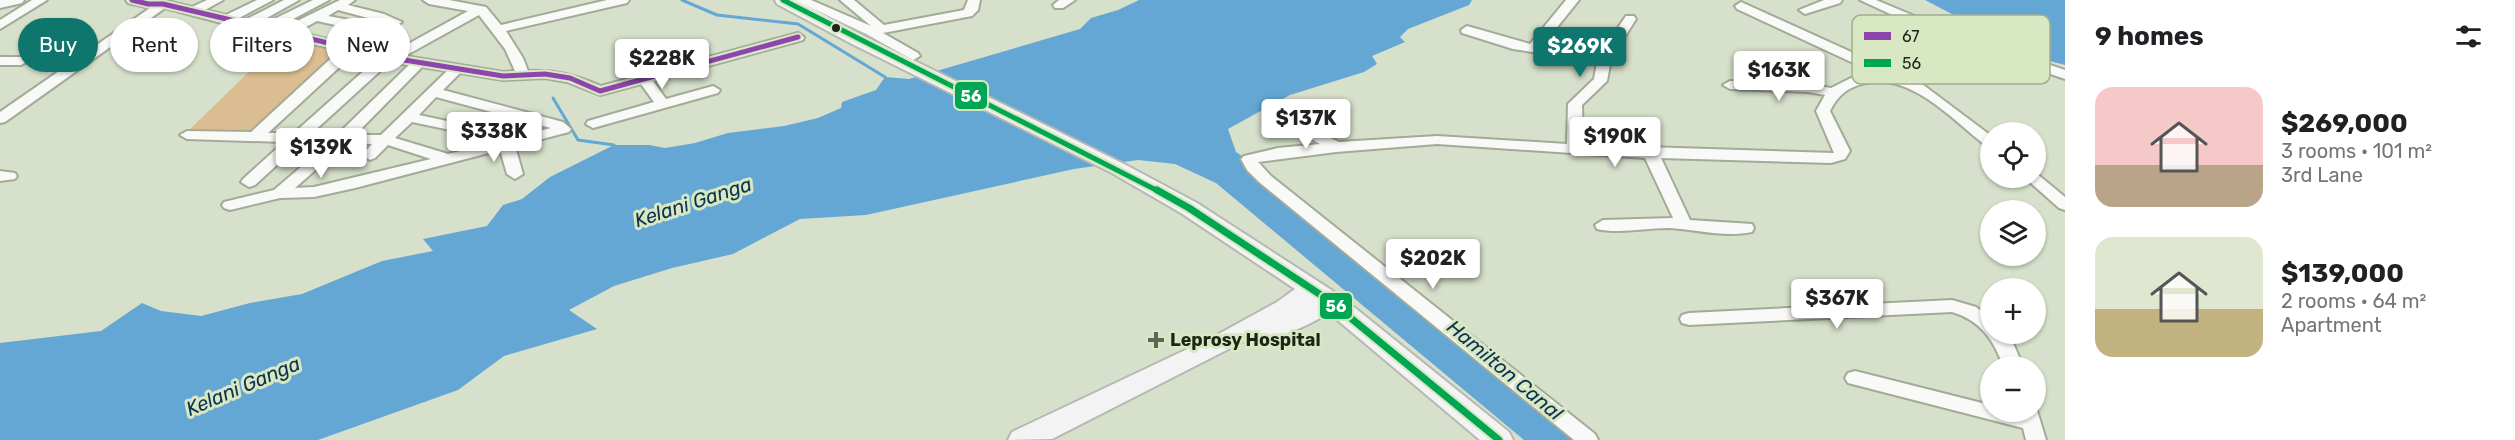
<!DOCTYPE html>
<html lang="en">
<head>
<meta charset="utf-8">
<style>
	:root { --surface:#fff; --page:#f2f2f2; --text:#202124; --muted:#757577; --accent:#0f766e }
	body { margin:0; font-family:Rubik,sans-serif; background:var(--page); color:var(--text); height:100vh; display:flex; flex-direction:column; font-size:22px; white-space:nowrap }
	* { box-sizing:border-box; margin:0 }
	p { font-size:20px; color:var(--muted) }
	.icon { flex:none; width:33px; height:33px; fill:none; stroke:currentColor; stroke-width:2; stroke-linecap:round; stroke-linejoin:round }
	.map { position:relative; flex:1; overflow:hidden }
	.details { display:flex; flex-direction:column; background:var(--surface); width:450px }
	.details>* { flex:none }
	.guide { position:absolute; left:18px; top:18px; width:570px; height:54px; display:flex; gap:12px }
	.buttons { position:absolute; left:1980px; top:122px; display:grid; gap:12px }
	.buttons a { display:grid; place-items:center; width:66px; height:66px; border-radius:50%; background:var(--surface); box-shadow:0 2px 4px #0004; font-size:30px }
	.price { position:absolute; translate:-50% -51px; padding:0 14px; border-radius:6px; background:#fff; color:#222; font-size:20px; line-height:39px; filter:drop-shadow(0 2px 3px #0008) }
	.price::after { content:''; position:absolute; left:50%; top:36px; width:18px; height:14px; margin-left:-9px; background:inherit; clip-path:polygon(0 0,100% 0,50% 100%) }
	.price.on { background:var(--accent); color:#fff }
	ul { padding:0; list-style:none }
	li { display:flex; align-items:center; gap:18px; height:150px; padding:0 30px }
	li span { display:grid; place-items:center; flex:none; width:168px; height:120px; border-radius:18px; color:#555 }
	li>.icon { margin-inline-start:auto }
	span .icon { width:72px; height:72px; fill:#fffc; stroke-width:1 }
	li b { font-size:26px }
	h2 { display:flex; justify-content:space-between; align-items:center; height:72px; padding:0 30px; font-size:26px }
	.tag { padding:0 21px; border-radius:27px; background:var(--surface); box-shadow:0 2px 4px #0004; font-size:21px; line-height:54px }
	.tag.on { background:var(--accent); color:#fff }
	main { display:flex; flex:1; min-height:0 }
	.map>svg:first-child { display:block }
	.green { fill:#dabe91 }
	.water { fill:#64a7d5 }
	.lines { fill:none; stroke-linecap:round; stroke-linejoin:round }
	.stream { stroke:#64a7d5; stroke-width:3 }
	.minor-casing { stroke:#a2aa98; stroke-width:4 }
	.major-casing { stroke:#b6b8b3; stroke-width:4 }
	.minor { fill:#f9faf7; fill-rule:evenodd }
	.major { fill:#f3f3f3; fill-rule:evenodd }
	.bus-1-casing { stroke:#d7e8c2; stroke-width:9 }
	.bus-2-far1-casing { stroke:#d7e8c2; stroke-width:9 }
	.bus-2-casing { stroke:#d7e8c2; stroke-width:11 }
	.bus-1 { stroke:#8e44ad; stroke-width:5 }
	.bus-2-far1 { stroke:#00a651; stroke-width:5 }
	.bus-2 { stroke:#00a651; stroke-width:7 }
	.bus-dot { fill:#1e2416; stroke:#d7e8c2; stroke-width:2 }
	.poi-dot { fill:#5e6655; stroke:#d7e8c2; stroke-width:2 }
	.labels { text-anchor:middle; dominant-baseline:central; stroke-width:6; stroke-linejoin:round; paint-order:stroke }
	.poi-label { font-size:18px; font-weight:bold; fill:#1e2416; stroke:#d7e8c2; text-anchor:start }
	.water-label { font-size:20px; font-style:italic; fill:#0e3351; stroke:#d7e8c2 }
	.key { fill:#d7e8c2; stroke:#a0ad8e; stroke-width:1.5 }
	.key-label { font-size:16px; fill:#1e2416 }
	.line-badge { stroke:#d7e8c2; stroke-width:2 }
	.badge-label { font-size:16px; text-anchor:middle; font-weight:bold; fill:#fff }
</style>
</head>
<body>
<main>
<div class="map">
<svg width="2065" height="440" viewBox="0 0 2065 440">
	<rect width="100%" height="100%" fill="#d6e0ca"/>
	<polygon class="green" points="285,37 348,49 252,135 186,133"/>
	<g class="water">
		<polygon points="1139,0 1472,0 1469,5 1408,29 1400,37 1405,42 1372,56 1377,64 1364,72 1290,95 1228,129 1236,152 1261,169 1578,440 1524,440 1216,183 1175,164 1138,160 1074,169 866,215 800,219 733,254 672,268 614,286 569,310 597,329 504,356 458,390 318,440 0,440 0,343 101,331 142,303 161,311 201,316 250,303 302,294 382,261 433,251 423,239 487,226 503,205 522,199 550,177 614,145 649,145 665,148 695,143 728,133 784,126 818,118 841,108 842,102 876,90 885,77 909,79 1080,29 1091,18 1118,10"/>
		<polygon points="1925,0 2065,0 2065,65 2034,57"/>
	</g>
	<g class="lines">
		<g class="stream">
			<polyline points="682,0 717,15 798,24 885,77"/>
			<polyline points="553,98 578,140 614,145"/>
		</g>
		<g class="minor-casing">
			<g id="minor">
				<polygon points="0,0 24,0 22,3 0,8"/>
				<polygon points="32,0 47,0 0,29 0,20"/>
				<path d="M 126,0 L 163,0 L 192,7 L 207,0 L 223,0 L 205,10 L 226,15 L 257,0 L 273,0 L 239,18 L 245,20 L 284,0 L 299,0 L 258,23 L 264,24 L 313,0 L 329,0 L 278,27 L 283,28 L 340,0 L 355,0 L 348,5 L 384,14 L 402,22 L 360,47 L 390,54 L 468,11 L 429,4 L 423,0 L 449,0 L 486,7 L 501,25 L 607,0 L 629,0 L 627,3 L 506,31 L 523,58 L 528,71 C 555,69 577,76 601,86 L 798,33 L 804,37 L 803,40 L 653,81 L 666,99 L 713,86 L 720,90 L 718,93 L 593,128 L 586,124 L 588,121 L 654,102 L 641,84 L 600,95 L 567,82 L 545,78 L 503,80 L 460,73 L 443,90 L 563,122 L 571,129 L 569,132 L 515,146 L 523,174 L 515,179 L 507,174 L 500,150 L 355,188 L 314,197 L 280,198 L 230,210 L 224,208 L 222,205 L 224,202 L 274,190 L 329,143 L 302,142 L 255,185 L 249,187 L 241,182 L 243,179 L 284,142 L 187,139 L 180,135 L 187,131 L 251,132 L 340,50 L 244,29 L 165,8 L 5,122 L 0,123 L 0,112 L 150,8 L 128,3 ZM 338,10 L 368,18 L 360,22 L 328,16 ZM 479,15 L 505,49 L 515,71 L 503,72 L 405,56 ZM 317,21 L 349,28 L 327,39 L 297,32 ZM 379,22 L 384,23 L 347,43 L 341,42 ZM 351,52 L 377,59 L 294,133 L 268,133 L 345,62 ZM 390,62 L 409,65 L 338,134 L 311,134 ZM 422,67 L 447,71 L 381,135 L 355,135 ZM 436,97 L 551,128 L 509,139 L 489,130 L 419,115 ZM 412,122 L 479,136 L 493,143 L 448,154 L 395,138 ZM 346,143 L 372,144 L 362,155 L 370,160 L 375,158 L 388,145 L 431,159 L 314,187 L 295,188 Z"/>
				<polygon points="795,0 811,0 871,26 840,0 854,0 884,25 964,10 968,0 980,0 978,10 972,16 883,33 918,53 920,56 913,60 866,34"/>
				<polygon points="1059,0 1075,0 1063,8 1055,8 1053,5"/>
				<path d="M 1566,0 L 1579,0 L 1542,46 L 1600,54 L 1626,16 L 1634,16 L 1636,19 L 1611,59 L 1607,81 L 1582,105 L 1583,145 L 1834,153 L 1816,111 L 1825,95 L 1808,92 L 1730,89 L 1723,85 L 1730,81 L 1808,84 L 1831,88 L 1851,78 L 1877,74 L 1737,9 L 1735,6 L 1741,2 L 1902,75 L 1885,51 L 1894,42 L 1927,31 L 1860,0 L 1876,0 L 1943,28 L 2065,70 L 2065,79 L 1938,35 L 1904,48 L 1899,52 L 1922,84 L 1990,135 L 1990,146 L 1985,145 C 1949,117 1906,67 1856,86 C 1843,91 1836,99 1830,111 L 1850,151 L 1845,159 L 1831,163 L 1661,158 L 1690,220 L 1752,224 L 1754,228 L 1752,232 C 1724,238 1695,229 1668,228 C 1645,228 1619,234 1597,229 L 1595,225 L 1603,220 L 1673,218 L 1645,158 L 1437,144 L 1336,152 L 1258,162 L 1271,176 L 1595,434 L 1598,440 L 1574,440 L 1259,182 L 1247,170 L 1241,159 L 1244,156 L 1278,148 L 1320,144 L 1287,126 L 1285,123 L 1287,120 L 1292,119 L 1339,142 L 1437,136 L 1567,144 L 1568,104 L 1594,79 L 1597,62 L 1513,49 L 1462,33 L 1461,30 L 1467,26 L 1530,44 Z"/>
				<polygon points="1824,0 1842,0 1840,3 1805,14 1799,10"/>
				<polygon points="0,57 21,57 28,61 21,65 0,65"/>
				<polygon points="0,171 15,173 17,176 15,179 0,181"/>
				<polygon points="2036,173 2065,197 2065,210 2059,208 2024,177 2036,177"/>
				<path d="M 1952,300 L 1976,307 L 1990,318 L 1990,333 L 2006,333 L 2013,343 L 2023,366 L 2003,366 C 1994,340 1980,320 1952,312 L 1689,325 L 1682,323 L 1680,319 L 1682,315 L 1689,313 Z"/>
				<polygon points="1855,371 1990,405 1990,411 2036,411 2036,407 2046,440 2026,440 2023,428 1848,383 1845,378 1848,373"/>
			</g>
		</g>
		<g class="major-casing">
			<path id="major" d="M 775,0 L 796,0 L 864,36 L 1126,165 L 1197,203 L 1339,295 L 1509,432 L 1513,440 L 1480,440 L 1329,313 C 1312,323 1275,343 1256,335 L 1052,439 L 1008,440 L 1012,432 L 1215,336 L 1277,302 L 1295,289 L 1181,213 L 1112,173 L 852,44 L 777,4 Z"/>
		</g>
		<use href="#minor" class="minor"/>
		<use href="#major" class="major"/>
		<g class="bus-1-casing">
			<polyline id="bus-1" points="132,0 148,4 163,4 392,58 503,76 545,74 570,78 600,91 798,37"/>
		</g>
		<g class="bus-2-far1-casing">
			<polyline id="bus-2-far1" points="783,0 1160,192"/>
		</g>
		<g class="bus-2-casing">
			<polyline id="bus-2" points="1157,190 1189,208 1330,301 1499,440"/>
		</g>
		<use href="#bus-1" class="bus-1"/>
		<use href="#bus-2-far1" class="bus-2-far1"/>
		<use href="#bus-2" class="bus-2"/>
	</g>
	<circle class="bus-dot" cx="836" cy="28" r="5"/>
	<path class="poi-dot" d="M1153 331h6v6h6v6h-6v6h-6v-6h-6v-6h6z"/>
	<g class="labels">
		<g class="poi-label">
			<text x="1170" y="340">Leprosy Hospital</text>
		</g>
		<g class="water-label">
			<text transform="translate(693 202) rotate(-18)">Kelani Ganga</text>
			<text transform="translate(1505 370) rotate(40)">Hamilton Canal</text>
			<text transform="translate(243 386) rotate(-23)">Kelani Ganga</text>
		</g>
	</g>
	<rect x="1852" y="15" width="198" height="69" rx="9" class="key"/>
	<rect x="1864" y="32" width="27" height="8" fill="#8e44ad"/>
	<rect x="1864" y="59" width="27" height="8" fill="#00a651"/>
	<g class="key-label">
		<text x="1902" y="42">67</text>
		<text x="1902" y="69">56</text>
	</g>
	<g class="line-badge">
		<rect x="954" y="81" width="34" height="29" rx="6" fill="#00a651"/>
		<rect x="1319" y="292" width="34" height="28" rx="6" fill="#00a651"/>
	</g>
	<g class="badge-label">
		<text x="971" y="102">56</text>
		<text x="1336" y="312">56</text>
	</g>
</svg>
<div class="buttons">
<a><svg class="icon" aria-label="locate" viewBox="0 0 24 24"><circle cx="12" cy="12" r="6"/><path d="M12 2v4M12 18v4M2 12h4M18 12h4"/></svg></a>
<a><svg class="icon" aria-label="layers" viewBox="0 0 24 24"><path d="M12 4l9 5-9 5-9-5zM3 14l9 5 9-5"/></svg></a>
<a>+</a>
<a>−</a>
</div>
<b class="price on" style="left:1580px;top:78px">$269K</b>
<b class="price" style="left:662px;top:90px">$228K</b>
<b class="price" style="left:1779px;top:102px">$163K</b>
<b class="price" style="left:1306px;top:150px">$137K</b>
<b class="price" style="left:494px;top:163px">$338K</b>
<b class="price" style="left:1615px;top:168px">$190K</b>
<b class="price" style="left:321px;top:179px">$139K</b>
<b class="price" style="left:1433px;top:290px">$202K</b>
<b class="price" style="left:1837px;top:330px">$367K</b>
<div class="guide">
<a class="tag on">Buy</a>
<a class="tag">Rent</a>
<a class="tag">Filters</a>
<a class="tag">New</a>
</div>
</div>
<section class="details">
<h2>9 homes<svg class="icon" aria-label="filters" viewBox="0 0 24 24"><path d="M4 7h16M4 17h16"/><circle cx="9" cy="7" r="2"/><circle cx="15" cy="17" r="2"/></svg></h2>
<ul>
<li><span style="background:linear-gradient(#f6c9c9 65%,#b9a48a 0)"><svg class="icon" aria-label="home" viewBox="0 0 24 24"><path d="M3 11l9-7 9 7M6 9v11h12V9"/></svg></span><div><b>$269,000</b><p>3 rooms · 101 m²</p><p>3rd Lane</p></div></li>
<li><span style="background:linear-gradient(#dfe7d0 60%,#c2b280 0)"><svg class="icon" aria-label="home" viewBox="0 0 24 24"><path d="M3 11l9-7 9 7M6 9v11h12V9"/></svg></span><div><b>$139,000</b><p>2 rooms · 64 m²</p><p>Apartment</p></div></li>
</ul>
</section>
</main>
</body>
</html>
